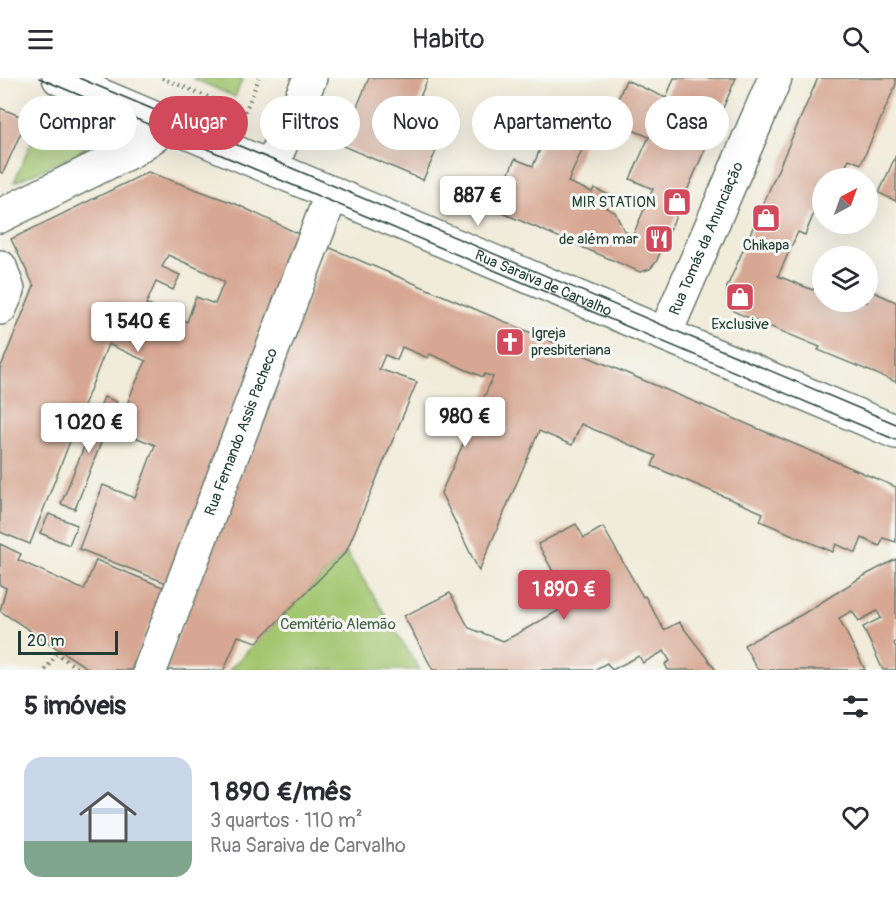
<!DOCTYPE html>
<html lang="pt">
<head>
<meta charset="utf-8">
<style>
	:root { --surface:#fff; --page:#f7f7f7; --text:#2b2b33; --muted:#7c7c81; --accent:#d1495b }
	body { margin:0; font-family:Pangolin,sans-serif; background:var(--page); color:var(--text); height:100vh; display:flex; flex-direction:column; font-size:22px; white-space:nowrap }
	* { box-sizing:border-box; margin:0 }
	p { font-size:20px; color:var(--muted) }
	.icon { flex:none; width:33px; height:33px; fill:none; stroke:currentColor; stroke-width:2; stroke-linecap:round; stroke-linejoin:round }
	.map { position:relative; height:592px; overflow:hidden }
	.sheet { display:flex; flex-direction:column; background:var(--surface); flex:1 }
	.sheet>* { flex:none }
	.hud { position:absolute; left:18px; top:18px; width:861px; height:54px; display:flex; gap:12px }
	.needle { width:39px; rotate:41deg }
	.buttons { position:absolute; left:812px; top:90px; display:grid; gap:12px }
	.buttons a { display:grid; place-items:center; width:66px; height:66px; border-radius:50%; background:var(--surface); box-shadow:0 6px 24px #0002; font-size:30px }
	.scale { position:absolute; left:18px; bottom:15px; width:100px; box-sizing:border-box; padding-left:6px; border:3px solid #1f3d34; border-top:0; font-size:16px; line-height:21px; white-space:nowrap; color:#1f3d34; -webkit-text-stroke:4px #f6f6f2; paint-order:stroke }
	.price { position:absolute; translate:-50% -51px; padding:0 14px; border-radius:6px; background:#fff; color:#222; font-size:20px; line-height:39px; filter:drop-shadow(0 2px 3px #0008) }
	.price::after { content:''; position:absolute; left:50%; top:36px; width:18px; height:14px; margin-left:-9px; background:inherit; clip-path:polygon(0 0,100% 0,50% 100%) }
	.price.current { background:var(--accent); color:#fff }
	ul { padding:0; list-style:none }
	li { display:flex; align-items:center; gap:18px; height:150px; padding:0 24px }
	li span { display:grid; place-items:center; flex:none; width:168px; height:120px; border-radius:18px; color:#555 }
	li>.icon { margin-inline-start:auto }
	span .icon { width:72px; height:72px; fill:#fffc; stroke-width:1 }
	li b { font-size:26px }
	h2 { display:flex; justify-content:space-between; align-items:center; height:72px; padding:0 24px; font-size:26px }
	.pill { padding:0 21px; border-radius:27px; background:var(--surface); box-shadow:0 6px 24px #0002; font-size:21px; line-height:54px }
	.pill.current { background:var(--accent); color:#fff }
	header { display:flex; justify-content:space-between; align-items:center; height:78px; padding:0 24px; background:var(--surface); font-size:27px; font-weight:600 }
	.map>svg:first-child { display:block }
	.green { fill:#a3c670; stroke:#618252; stroke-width:1.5 }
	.building { fill:#d7a793; fill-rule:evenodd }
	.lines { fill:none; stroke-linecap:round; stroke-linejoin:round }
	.minor-casing { stroke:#687a6e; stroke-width:36 }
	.path { stroke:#687a6e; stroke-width:4; stroke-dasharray:1.5 4.5; stroke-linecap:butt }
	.minor { stroke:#fff; stroke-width:33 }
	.tram { stroke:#1f3d34; stroke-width:1.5 }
	.labels { text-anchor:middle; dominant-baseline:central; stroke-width:6; stroke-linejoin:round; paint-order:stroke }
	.poi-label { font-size:15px; fill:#1f3d34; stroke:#f6f6f2; text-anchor:end }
	.street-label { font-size:15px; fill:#1f3d34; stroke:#f6f6f2 }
	.park-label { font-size:15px; fill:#405f43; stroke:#f6f6f2 }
</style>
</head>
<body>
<header><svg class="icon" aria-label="menu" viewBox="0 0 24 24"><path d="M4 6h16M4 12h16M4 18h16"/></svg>Habito<svg class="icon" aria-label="search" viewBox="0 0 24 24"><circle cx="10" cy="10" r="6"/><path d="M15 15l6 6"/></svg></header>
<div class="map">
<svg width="896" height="592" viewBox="0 0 896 592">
	<rect width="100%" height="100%" fill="#f6f6f2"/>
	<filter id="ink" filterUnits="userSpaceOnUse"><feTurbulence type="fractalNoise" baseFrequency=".0167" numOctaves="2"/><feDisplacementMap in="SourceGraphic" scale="12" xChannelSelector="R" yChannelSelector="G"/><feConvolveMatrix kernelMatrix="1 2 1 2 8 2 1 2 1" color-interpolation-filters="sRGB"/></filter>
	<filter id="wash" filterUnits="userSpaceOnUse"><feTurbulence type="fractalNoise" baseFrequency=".008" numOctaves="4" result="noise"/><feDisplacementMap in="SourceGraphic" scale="24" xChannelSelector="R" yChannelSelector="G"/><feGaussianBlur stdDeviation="1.35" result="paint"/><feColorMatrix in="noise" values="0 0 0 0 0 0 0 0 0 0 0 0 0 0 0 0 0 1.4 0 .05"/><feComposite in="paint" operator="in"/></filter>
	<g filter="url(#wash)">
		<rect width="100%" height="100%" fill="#f1ebd9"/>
		<g class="green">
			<polygon points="192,0 243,0 235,19"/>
			<polygon points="37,51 91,71 14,104"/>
			<polygon points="346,474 420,592 229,592"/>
		</g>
		<g id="blocks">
			<g class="building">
				<polygon points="369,0 428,0 413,36 446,51 423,102 341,67"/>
				<polygon points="674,0 736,0 656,184 650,191 640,194 493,131 515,81 533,88 548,52 584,67 568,104 592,114 594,110 611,118 606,130 615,134 624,153 633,157 653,111 630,101 649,59 609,42 626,2 666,20"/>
				<polygon points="818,0 896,0 896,6 861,86 849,81 841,100 822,100 822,139 814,135 805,157 798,154 778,198 813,212 822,192 822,224 867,224 867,211 896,224 896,304 818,272 820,269 735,234 727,222 727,209"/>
				<polygon points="0,30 27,41 3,95 0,94"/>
				<polygon points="896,77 896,123 879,115"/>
				<path d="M 148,94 L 236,126 L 303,158 L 169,506 L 79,471 L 103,407 L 135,420 L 155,367 L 117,352 L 133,311 L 146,283 L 108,266 L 30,466 L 0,454 L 0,291 L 34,208 L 11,161 ZM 168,177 L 206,194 L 224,204 L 215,226 L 196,219 L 187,244 L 146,226 L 156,204 L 173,212 L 180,197 L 162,189 Z"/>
				<polygon points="328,169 896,409 896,464 883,460 880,468 862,460 856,475 836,466 833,474 760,443 763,435 652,388 656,378 581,346 572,367 539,353 479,493 441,415 493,299 485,296 483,299 430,276 428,280 402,269 397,282 385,277 379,291 417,304 346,474 257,564 238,558 224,592 165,592"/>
				<polygon points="104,319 117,324 75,431 61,426"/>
				<polygon points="49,436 77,447 69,467 40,455"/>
				<polygon points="576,446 584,460 603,449 643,519 645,518 664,552 679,544 716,592 668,592 665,586 670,583 664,573 643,585 639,578 612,592 607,585 594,592 433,592 404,538 450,515 469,550 503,563 515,557 565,529 550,503 556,499 538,466"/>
				<polygon points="0,466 21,476 18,482 84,512 96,482 165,510 131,592 90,592 0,533 6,510 0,507"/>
				<polygon points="896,481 896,563 894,565 896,570 896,592 883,592 863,549 881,540 877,533 859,543 852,533 839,540 865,592 758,592 744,567 801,537 860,500"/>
			</g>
		</g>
	</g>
	<g filter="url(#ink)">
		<use href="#blocks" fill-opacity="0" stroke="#687a6e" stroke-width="1.5"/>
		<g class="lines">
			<g class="minor-casing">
				<g id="minor">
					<path id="s1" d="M 59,0 L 896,354"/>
					<polyline points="271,89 310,0"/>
					<polyline points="0,138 131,73 170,47"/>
					<polyline points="0,189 8,212 0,230"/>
					<path id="s2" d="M 665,256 L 775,0"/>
					<path id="s3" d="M 150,592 L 332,115"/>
				</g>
			</g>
			<g class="path">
				<polyline points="162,0 245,34 259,0"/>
				<polyline points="45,592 57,576 80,592"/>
			</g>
			<use href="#minor" class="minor"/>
			<g class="tram">
				<polyline points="39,0 896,362"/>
				<polyline points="79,0 896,346"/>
			</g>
		</g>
	</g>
	<defs>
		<g id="shop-square" transform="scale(1.5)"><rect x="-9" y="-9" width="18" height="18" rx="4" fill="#d1495b" stroke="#f6f6f2"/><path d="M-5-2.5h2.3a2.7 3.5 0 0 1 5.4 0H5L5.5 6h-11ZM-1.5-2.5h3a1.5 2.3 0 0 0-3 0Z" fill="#fff"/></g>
		<g id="restaurant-square" transform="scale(1.5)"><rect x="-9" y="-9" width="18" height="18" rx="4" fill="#d1495b" stroke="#f6f6f2"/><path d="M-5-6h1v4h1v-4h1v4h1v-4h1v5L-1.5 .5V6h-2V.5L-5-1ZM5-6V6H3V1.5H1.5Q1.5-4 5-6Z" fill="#fff"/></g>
		<g id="church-square" transform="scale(1.5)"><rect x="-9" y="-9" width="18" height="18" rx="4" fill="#d1495b" stroke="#f6f6f2"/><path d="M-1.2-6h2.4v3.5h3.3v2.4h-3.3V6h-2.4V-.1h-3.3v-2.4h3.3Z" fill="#fff"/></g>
	</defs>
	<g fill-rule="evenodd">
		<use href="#shop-square" x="677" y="124"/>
		<use href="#shop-square" x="766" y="140"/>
		<use href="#restaurant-square" x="659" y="161"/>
		<use href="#shop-square" x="740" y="219"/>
		<use href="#church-square" x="510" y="264"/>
	</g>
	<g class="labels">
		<g class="poi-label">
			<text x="656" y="124">MIR STATION</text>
			<text x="638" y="161">de além mar</text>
			<text x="766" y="167" text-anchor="middle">Chikapa</text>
			<text x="740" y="246" text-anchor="middle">Exclusive</text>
			<text x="531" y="255" text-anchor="start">Igreja<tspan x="531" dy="17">presbiteriana</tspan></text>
		</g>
		<g class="street-label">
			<text stroke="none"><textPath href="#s2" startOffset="104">Rua Tomás da Anunciação</textPath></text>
			<text stroke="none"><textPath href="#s1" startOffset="526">Rua Saraiva de Carvalho</textPath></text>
			<text stroke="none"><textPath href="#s3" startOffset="255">Rua Fernando Assis Pacheco</textPath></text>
		</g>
		<g class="park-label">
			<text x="338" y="546">Cemitério Alemão</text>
		</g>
	</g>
</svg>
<div class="buttons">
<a><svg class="needle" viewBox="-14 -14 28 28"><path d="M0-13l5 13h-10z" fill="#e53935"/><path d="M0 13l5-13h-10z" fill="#7c7c81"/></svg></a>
<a><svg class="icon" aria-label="layers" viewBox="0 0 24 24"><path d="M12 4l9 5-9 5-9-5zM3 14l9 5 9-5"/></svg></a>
</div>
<div class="scale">20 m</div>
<b class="price" style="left:478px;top:149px">887 €</b>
<b class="price" style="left:138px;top:275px">1 540 €</b>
<b class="price" style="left:465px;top:370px">980 €</b>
<b class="price" style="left:89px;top:376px">1 020 €</b>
<b class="price current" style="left:564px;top:543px">1 890 €</b>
<div class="hud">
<a class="pill">Comprar</a>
<a class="pill current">Alugar</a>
<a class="pill">Filtros</a>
<a class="pill">Novo</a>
<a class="pill">Apartamento</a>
<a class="pill">Casa</a>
</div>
</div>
<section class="sheet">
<h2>5 imóveis<svg class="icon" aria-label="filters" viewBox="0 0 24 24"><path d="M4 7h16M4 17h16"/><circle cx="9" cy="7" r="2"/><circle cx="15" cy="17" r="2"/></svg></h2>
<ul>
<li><span style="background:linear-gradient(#c9d6e8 70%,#7fa58c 0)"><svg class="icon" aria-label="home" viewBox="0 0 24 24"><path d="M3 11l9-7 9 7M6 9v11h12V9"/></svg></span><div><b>1 890 €/mês</b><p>3 quartos · 110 m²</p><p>Rua Saraiva de Carvalho</p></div><svg class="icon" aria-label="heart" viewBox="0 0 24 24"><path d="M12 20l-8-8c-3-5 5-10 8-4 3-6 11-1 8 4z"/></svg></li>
</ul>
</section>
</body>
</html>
